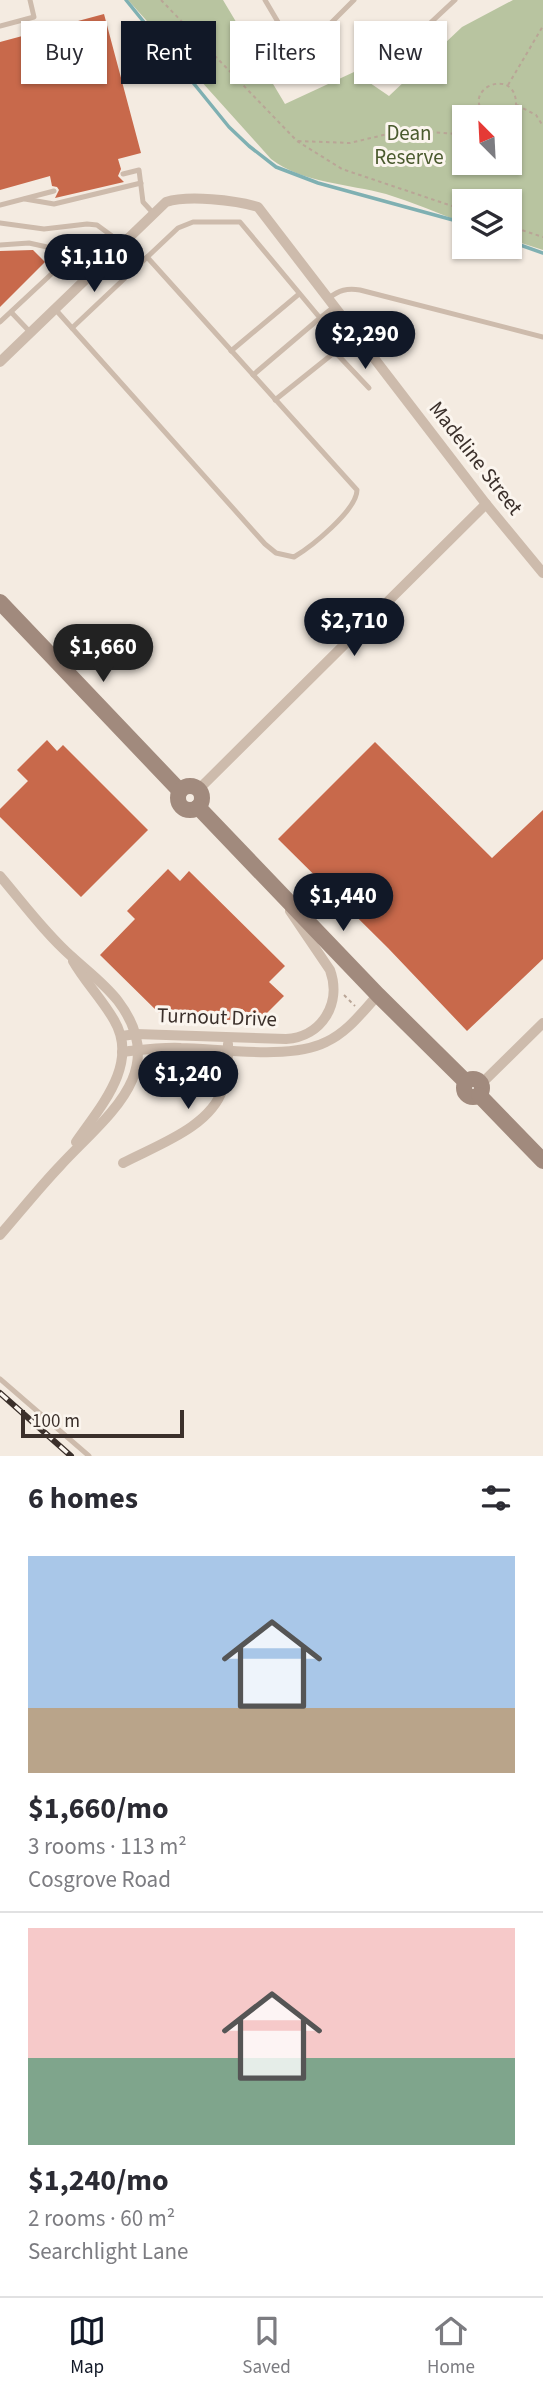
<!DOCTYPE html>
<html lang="en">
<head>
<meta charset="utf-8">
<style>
	:root { --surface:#fff; --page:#f7f7f7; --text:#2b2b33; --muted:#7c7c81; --line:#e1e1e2; --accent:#111827 }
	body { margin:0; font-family:"Source Sans 3",sans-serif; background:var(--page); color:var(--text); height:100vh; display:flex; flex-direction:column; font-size:26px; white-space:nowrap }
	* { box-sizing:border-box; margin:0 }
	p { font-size:23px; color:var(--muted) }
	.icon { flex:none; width:38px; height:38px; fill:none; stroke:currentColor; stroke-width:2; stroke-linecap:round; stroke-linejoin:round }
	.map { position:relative; height:1456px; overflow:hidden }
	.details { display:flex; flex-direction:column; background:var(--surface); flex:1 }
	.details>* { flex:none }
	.banner { position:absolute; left:21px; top:21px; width:502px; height:63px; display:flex; gap:14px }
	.needle { width:46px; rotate:336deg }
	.fabs { position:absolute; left:452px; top:105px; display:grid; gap:14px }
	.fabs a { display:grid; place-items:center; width:70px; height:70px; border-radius:0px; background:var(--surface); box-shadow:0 2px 5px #0004; font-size:35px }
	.scale { position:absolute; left:21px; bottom:18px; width:163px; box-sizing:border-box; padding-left:7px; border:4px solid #3b302b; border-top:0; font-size:19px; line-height:24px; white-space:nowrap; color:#3b302b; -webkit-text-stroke:5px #fbf5ee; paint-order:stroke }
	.price { position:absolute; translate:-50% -60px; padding:0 16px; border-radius:24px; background:var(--accent); color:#fff; font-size:23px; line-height:46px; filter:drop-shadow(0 2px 4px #0008) }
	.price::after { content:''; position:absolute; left:50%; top:42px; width:21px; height:16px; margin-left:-10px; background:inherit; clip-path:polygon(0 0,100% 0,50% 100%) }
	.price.selected { background:#222; color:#fff }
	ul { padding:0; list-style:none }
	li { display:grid; align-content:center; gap:14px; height:371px; padding:0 28px }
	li+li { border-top:2px solid var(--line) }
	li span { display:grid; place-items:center; height:217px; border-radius:0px; color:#555 }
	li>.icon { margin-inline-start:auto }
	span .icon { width:126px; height:126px; fill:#fffc; stroke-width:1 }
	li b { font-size:30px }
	h2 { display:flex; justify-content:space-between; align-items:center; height:84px; padding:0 28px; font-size:30px }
	.tag { padding:0 24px; border-radius:0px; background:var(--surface); box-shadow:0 2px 5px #0004; font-size:24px; line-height:63px }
	.tag.selected { background:var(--accent); color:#fff }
	.menu { display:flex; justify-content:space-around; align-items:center; height:98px; border-top:2px solid var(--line); background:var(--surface); font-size:19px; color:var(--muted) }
	.menu a { display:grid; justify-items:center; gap:4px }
	.menu .selected { color:var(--accent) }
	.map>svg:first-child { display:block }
	.green { fill:#b8c4a0; fill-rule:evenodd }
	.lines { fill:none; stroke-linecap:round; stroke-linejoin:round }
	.stream { stroke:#7fb0b2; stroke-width:3.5 }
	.building { fill:#c8694b }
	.path { stroke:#b9a596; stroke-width:2; stroke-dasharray:3.5 3.5; stroke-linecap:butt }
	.lane { stroke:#cdbbac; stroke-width:5 }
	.street { stroke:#cdbbac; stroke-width:10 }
	.secondary { stroke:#a18a7d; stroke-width:16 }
	.rail-casing { stroke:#3b302b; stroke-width:6 }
	.rail { stroke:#fbf5ee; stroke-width:3.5; stroke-dasharray:10; stroke-linecap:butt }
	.labels { text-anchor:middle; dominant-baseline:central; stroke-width:6; stroke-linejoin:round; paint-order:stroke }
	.park-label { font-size:21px; fill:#4a5a2e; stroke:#fbf5ee }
	.street-label { font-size:21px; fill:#3b302b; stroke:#fbf5ee }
</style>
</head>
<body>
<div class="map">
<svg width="543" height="1456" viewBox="0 0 543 1456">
	<rect width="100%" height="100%" fill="#f4ebe1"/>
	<path class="green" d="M 128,0 L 223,0 L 285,104 L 354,72 L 389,96 L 462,27 L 513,0 L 543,0 L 543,250 L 509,239 L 509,201 L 464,201 L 464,223 C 438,213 412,202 386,194 C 349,184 302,183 271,159 ZM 464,117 L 509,117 L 509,163 L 464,163 Z"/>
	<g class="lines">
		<g class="stream">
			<polyline points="126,0 229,127 249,146 276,167 318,183 464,223"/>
			<polyline points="509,241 543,253"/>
		</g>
	</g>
	<g class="building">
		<polygon points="104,14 141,153 118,159 121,169 118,176 124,182 55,198 59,190 57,187 52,186 50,176 0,190 0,42"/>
		<polygon points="33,250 45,262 0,307 0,251"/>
		<polygon points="47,740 57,751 63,745 148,830 81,897 0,817 0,809 28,781 17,770"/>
		<polygon points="375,742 492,858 543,810 543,959 467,1031 388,948 278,839"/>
		<polygon points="168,869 180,881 189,871 285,966 269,982 284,996 257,1023 242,1009 231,1020 163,1017 100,955 135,919 127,911"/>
	</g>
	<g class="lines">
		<g class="path">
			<polyline points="161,0 297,141 342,169 464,210"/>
			<polyline points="508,85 543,26"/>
			<polyline points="517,105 536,115 543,126"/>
			<path d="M 488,117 C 456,90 517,64 516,105 L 507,117"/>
			<polyline points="298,141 350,143 392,133 419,131 457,134 464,129"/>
			<polyline points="509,226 543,237"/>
			<polyline points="344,995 355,1006"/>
			<polyline points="267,1026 267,1014"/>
		</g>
		<g class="lane">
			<polyline points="265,0 298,56 354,0"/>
			<polyline points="0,26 34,17 30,0"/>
			<polyline points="396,55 455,0"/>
			<polyline points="123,174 139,170 143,202 154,214"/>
			<polyline points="25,199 54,204 141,183"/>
			<polyline points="0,205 54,191"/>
			<polyline points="0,223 44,229 87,224 97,225 123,244"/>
			<polyline points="0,245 29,243 106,260"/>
			<path d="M 329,298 C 339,290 347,288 360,290 L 543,337"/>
			<path d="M 55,309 L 265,544 L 276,553 L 294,557 C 311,547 357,510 357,490 L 147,257"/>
			<polyline points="11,312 30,332"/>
			<polyline points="0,322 74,253"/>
			<polyline points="72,328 178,228 193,222 240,222 320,318 335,306"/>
			<polyline points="231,351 299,294"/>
			<polyline points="253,375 320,318"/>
			<polyline points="275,400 335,352 369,388"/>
			<polyline points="0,1379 89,1456"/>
		</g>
		<g class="street">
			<path d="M 0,362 L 166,202 C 188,195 235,200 258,207 L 486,504 L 543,573"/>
			<polyline points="199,789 486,504"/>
			<path d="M 0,876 C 23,903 45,933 71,956 C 87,971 104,983 118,1001 C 172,1072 105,1117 60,1166 C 39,1188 20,1212 0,1235"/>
			<path d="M 73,961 C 85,982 102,999 114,1020 C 140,1064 100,1107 76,1142"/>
			<path d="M 122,1036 L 136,1034 L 286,1039 C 322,1037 342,1003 330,970 L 290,911"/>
			<path d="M 122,1052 C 141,1050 161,1047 181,1048 C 222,1049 290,1060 326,1042 C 348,1032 362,1012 378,995"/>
			<polyline points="481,1084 543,1023"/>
			<path d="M 123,1163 C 157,1145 211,1127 223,1088 C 228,1074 228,1058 228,1044"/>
		</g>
		<g class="secondary">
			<polyline points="0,602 180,791"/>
			<circle cx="190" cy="798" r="12"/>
			<polyline points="198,807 378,995 466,1082"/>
			<circle cx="473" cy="1088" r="9"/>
			<polyline points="479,1095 543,1161"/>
		</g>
		<g class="rail-casing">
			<polyline id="rail" points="0,1393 71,1456"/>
		</g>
		<use href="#rail" class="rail"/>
	</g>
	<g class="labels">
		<g class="park-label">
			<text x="409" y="133">Dean<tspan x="409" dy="24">Reserve</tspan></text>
		</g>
		<g class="street-label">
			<text transform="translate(476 458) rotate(52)">Madeline Street</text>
			<text transform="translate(217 1017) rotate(2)">Turnout Drive</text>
		</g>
	</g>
</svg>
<div class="fabs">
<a><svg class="needle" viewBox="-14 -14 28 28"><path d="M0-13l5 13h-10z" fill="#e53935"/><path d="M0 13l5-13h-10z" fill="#7c7c81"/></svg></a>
<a><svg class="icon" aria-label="layers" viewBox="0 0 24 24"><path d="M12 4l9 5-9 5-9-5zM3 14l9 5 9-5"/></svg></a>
</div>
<div class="scale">100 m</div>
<b class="price" style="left:94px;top:294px">$1,110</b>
<b class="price" style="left:365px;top:371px">$2,290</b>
<b class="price" style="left:354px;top:658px">$2,710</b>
<b class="price selected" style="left:103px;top:684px">$1,660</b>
<b class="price" style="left:343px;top:933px">$1,440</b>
<b class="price" style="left:188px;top:1111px">$1,240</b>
<div class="banner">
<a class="tag">Buy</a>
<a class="tag selected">Rent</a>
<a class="tag">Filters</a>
<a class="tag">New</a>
</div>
</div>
<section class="details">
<h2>6 homes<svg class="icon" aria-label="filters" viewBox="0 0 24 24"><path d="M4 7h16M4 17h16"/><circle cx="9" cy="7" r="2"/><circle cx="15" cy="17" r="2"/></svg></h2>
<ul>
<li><span style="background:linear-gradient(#a9c7e8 70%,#b9a48a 0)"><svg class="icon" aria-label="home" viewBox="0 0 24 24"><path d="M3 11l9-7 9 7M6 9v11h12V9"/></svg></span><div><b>$1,660/mo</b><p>3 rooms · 113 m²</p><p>Cosgrove Road</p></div></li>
<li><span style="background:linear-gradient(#f6c9c9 60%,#7fa58c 0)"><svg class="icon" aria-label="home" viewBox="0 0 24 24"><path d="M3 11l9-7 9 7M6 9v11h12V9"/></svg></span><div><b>$1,240/mo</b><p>2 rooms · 60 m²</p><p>Searchlight Lane</p></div></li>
</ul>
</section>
<nav class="menu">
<a class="selected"><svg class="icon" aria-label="map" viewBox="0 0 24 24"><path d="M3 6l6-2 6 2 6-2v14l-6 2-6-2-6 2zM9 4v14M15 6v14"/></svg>Map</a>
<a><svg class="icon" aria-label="saved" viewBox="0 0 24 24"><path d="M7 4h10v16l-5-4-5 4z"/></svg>Saved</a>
<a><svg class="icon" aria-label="home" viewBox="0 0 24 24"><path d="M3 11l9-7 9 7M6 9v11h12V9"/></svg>Home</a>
</nav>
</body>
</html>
